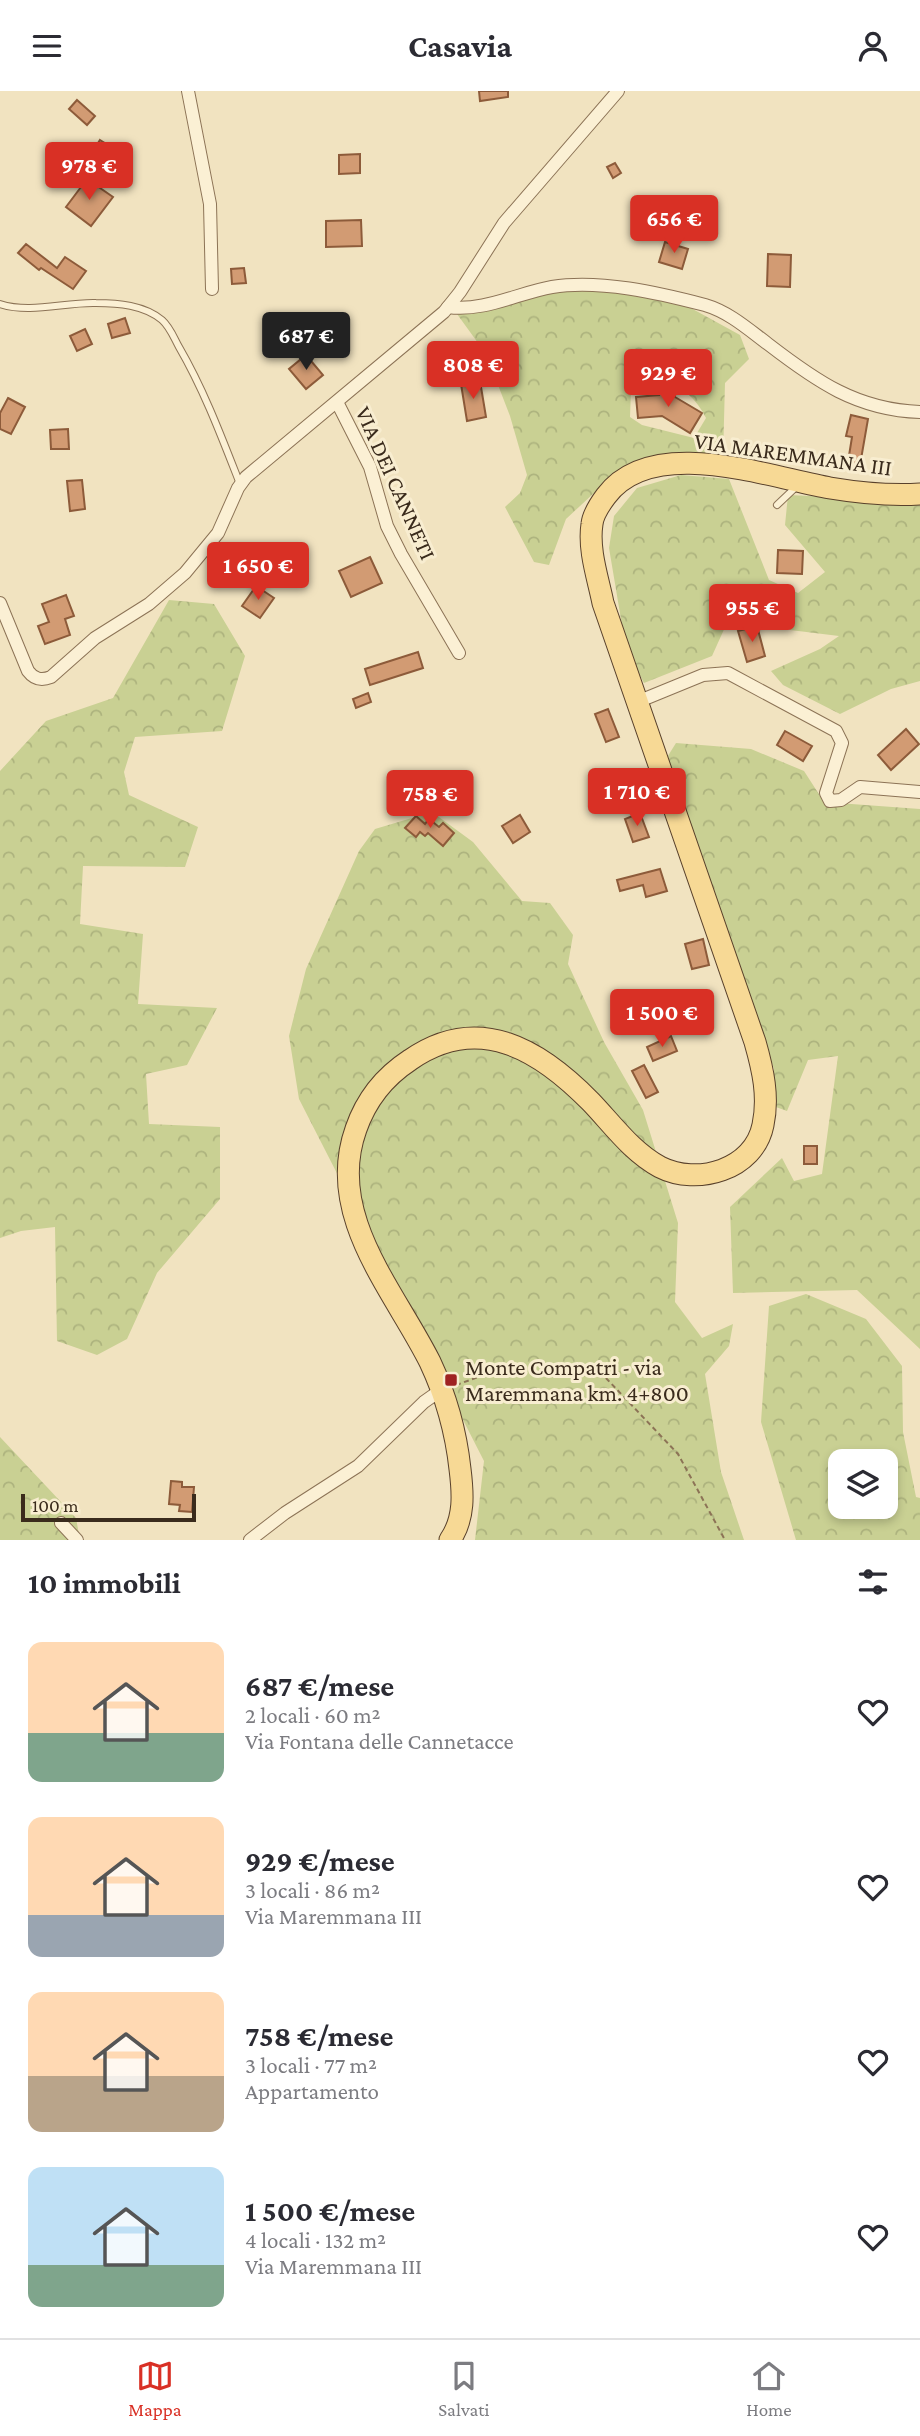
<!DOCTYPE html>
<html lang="it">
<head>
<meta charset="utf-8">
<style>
	:root { --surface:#fff; --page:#f7f7f7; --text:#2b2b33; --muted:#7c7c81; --line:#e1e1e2; --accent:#d93025 }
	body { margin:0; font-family:"Crimson Pro",serif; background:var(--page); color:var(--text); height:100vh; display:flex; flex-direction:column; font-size:26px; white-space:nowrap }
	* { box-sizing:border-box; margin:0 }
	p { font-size:23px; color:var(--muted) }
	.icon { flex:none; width:38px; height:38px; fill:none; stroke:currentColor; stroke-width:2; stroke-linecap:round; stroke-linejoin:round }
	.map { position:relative; height:1449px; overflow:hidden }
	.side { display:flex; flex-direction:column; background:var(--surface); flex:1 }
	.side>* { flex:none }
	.buttons { position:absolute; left:828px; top:1358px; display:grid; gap:14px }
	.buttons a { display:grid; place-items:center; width:70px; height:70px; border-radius:14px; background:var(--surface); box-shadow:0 4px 10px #0003; font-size:35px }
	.scale { position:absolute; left:21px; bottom:18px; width:175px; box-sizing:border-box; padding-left:7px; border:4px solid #3a2b1c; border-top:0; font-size:19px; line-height:24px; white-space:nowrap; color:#3a2b1c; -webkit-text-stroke:5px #f8edd0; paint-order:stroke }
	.price { position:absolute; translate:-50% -60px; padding:0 16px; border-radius:7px; background:var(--accent); color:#fff; font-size:23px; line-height:46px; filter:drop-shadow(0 2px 4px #0008) }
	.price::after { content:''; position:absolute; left:50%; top:42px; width:21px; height:16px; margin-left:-10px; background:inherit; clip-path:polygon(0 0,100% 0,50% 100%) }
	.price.selected { background:#222; color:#fff }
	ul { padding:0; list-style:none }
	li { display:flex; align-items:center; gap:21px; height:175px; padding:0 28px }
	li span { display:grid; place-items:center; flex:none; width:196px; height:140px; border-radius:14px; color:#555 }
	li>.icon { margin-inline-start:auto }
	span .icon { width:84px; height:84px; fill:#fffc; stroke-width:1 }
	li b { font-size:30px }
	h2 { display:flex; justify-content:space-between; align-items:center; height:84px; padding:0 28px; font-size:30px }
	header { display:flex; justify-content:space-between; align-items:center; height:91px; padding:0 28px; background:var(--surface); font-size:32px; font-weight:700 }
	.tab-bar { display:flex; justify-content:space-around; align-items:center; height:98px; border-top:2px solid var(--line); background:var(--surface); font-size:19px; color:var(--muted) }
	.tab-bar a { display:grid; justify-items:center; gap:4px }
	.tab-bar .selected { color:var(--accent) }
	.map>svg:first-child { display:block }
	.forest { fill:url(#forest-crowns); fill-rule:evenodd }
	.building { fill:#d29b73; stroke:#8d5b3a; stroke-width:2 }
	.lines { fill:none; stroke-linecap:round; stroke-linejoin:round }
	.lane-casing { stroke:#8c7356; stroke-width:8 }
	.street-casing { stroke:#8c7356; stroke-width:14 }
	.primary-casing { stroke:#59412b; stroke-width:23 }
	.path { stroke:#8c7356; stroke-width:2; stroke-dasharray:5 3.5; stroke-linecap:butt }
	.lane { stroke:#fbf0d4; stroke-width:6 }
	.street { stroke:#fbf0d4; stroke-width:12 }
	.primary { stroke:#f7d995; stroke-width:21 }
	.poi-dot { fill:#9f2222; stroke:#f8edd0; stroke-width:2.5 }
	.labels { text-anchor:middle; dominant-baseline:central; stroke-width:6; stroke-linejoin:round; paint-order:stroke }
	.street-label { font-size:23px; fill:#3a2b1c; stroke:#f8edd0 }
	.poi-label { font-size:23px; fill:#3a2b1c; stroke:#f8edd0; text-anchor:start }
</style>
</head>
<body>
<header><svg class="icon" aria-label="menu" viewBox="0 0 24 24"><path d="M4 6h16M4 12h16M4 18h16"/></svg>Casavia<svg class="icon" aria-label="person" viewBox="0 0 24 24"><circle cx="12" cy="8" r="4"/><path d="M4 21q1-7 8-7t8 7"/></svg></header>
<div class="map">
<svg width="920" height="1449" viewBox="0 0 920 1449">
	<defs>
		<pattern id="forest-crowns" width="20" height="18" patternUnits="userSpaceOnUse" patternTransform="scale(1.75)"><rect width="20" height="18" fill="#c9d093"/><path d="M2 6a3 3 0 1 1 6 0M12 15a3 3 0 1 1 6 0" fill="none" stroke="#adb37e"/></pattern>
	</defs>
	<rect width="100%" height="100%" fill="#f1e3c0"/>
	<g class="forest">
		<path d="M 567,197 L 622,200 L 689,216 L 740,244 L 749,268 L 725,292 L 723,367 L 607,390 L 566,428 L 549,474 L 534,471 L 505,416 L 520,402 L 527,384 L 510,325 L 486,263 L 457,223 L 499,210 ZM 661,288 C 682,295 696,307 706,327 L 694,347 L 642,334 L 630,326 L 631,299 Z"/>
		<polygon points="681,384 729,388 769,489 798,502 825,481 785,434 788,404 920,410 920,590 891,598 840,623 783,594 771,580 820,558 839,545 790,539 759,521 726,534 712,565 644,592 626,558 609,457 614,425 637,397"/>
		<polygon points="169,509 214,513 245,565 222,640 135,646 124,681 129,704 198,736 185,776 83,775 80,833 143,843 138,913 217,917 187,974 146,983 149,1033 220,1036 220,1108 157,1182 127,1248 97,1264 57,1250 55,1136 21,1140 0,1147 0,680 46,630 113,607"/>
		<polygon points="676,652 751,658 804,680 824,711 920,718 920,1258 857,1199 733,1202 730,1116 782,1067 794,1090 822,1083 838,965 808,969 787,1020 773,1015 774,978 666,668"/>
		<polygon points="432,721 473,751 522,810 550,812 573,844 568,873 604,951 643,1019 678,1132 675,1211 702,1247 733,1233 729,1255 705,1283 721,1381 744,1449 475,1449 484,1370 299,1008 289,945 306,878 359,760 375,738"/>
		<path d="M 806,1203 L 866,1228 L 902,1275 L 903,1341 L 916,1406 L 920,1407 L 920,1449 L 796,1449 L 761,1331 L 769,1215 ZM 840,1370 L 886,1370 L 886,1416 L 840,1416 Z"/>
		<polygon points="0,1346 76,1427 80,1449 0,1449"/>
	</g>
	<g class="building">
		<polygon points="479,0 508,0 508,6 480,10"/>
		<polygon points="77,9 95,25 87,34 69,18"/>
		<polygon points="100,49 124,64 114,80 90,65"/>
		<polygon points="360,63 360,82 339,83 339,64"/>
		<polygon points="615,72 621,82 613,87 607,76"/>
		<polygon points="87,88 113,106 91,135 66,116"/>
		<polygon points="361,129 362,155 326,156 326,130"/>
		<polygon points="665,151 688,158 682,178 659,171"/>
		<polygon points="26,153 57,177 65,166 86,180 73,198 41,177 39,179 18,162"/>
		<polygon points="768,163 791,164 790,196 767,195"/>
		<polygon points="244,177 246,192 232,193 231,178"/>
		<polygon points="125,227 130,242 112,247 108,233"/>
		<polygon points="85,238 92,253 77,260 70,245"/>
		<polygon points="306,264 323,284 306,298 289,278"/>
		<polygon points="480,290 486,326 467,330 461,293"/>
		<polygon points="674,295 675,306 702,322 690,342 662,325 638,327 636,306 659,304 658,296"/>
		<polygon points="8,307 25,316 11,343 0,338 0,322"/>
		<polygon points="851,324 868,328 860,374 848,371 852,346 846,345"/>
		<polygon points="68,338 69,358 51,358 50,339"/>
		<polygon points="82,389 85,418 70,420 67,390"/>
		<polygon points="778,459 803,460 802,483 777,482"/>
		<polygon points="370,466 382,492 351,506 339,480"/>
		<polygon points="256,495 274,507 260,527 242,515"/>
		<polygon points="66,504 74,525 65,528 70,544 45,553 38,535 49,531 42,513"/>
		<polygon points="757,535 765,565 747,571 738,540"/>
		<polygon points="418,561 423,577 370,594 365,578"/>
		<polygon points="368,602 371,611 356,617 353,608"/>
		<polygon points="608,618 619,646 606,651 595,623"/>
		<polygon points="906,638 919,653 891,679 878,664"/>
		<polygon points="785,640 812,655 803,670 777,654"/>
		<polygon points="640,722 649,746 633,751 625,728"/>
		<polygon points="520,724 530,741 513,752 502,735"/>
		<polygon points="416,725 425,733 429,728 439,736 443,732 454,742 443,755 428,742 425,745 420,741 416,746 405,737"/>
		<polygon points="660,778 667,800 646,806 643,794 620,800 617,789"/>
		<polygon points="703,848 709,874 692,878 685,853"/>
		<polygon points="671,945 677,960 653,970 647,956"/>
		<polygon points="644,974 658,1001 646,1007 632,980"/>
		<rect x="804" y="1055" width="13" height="18"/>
		<polygon points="171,1390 182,1391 182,1396 194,1396 192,1421 179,1420 180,1414 169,1413"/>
	</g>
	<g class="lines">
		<g class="lane-casing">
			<g id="lane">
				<path d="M 0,213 C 31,223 64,211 96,212 C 118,212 144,214 162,229 C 170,236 174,247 179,256 C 204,299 222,347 240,393"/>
				<polyline points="777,414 796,396"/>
			</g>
		</g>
		<g class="street-casing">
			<g id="street">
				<polyline points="188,0 210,113 212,198"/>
				<path d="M 448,216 C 484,221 518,202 552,196 C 599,188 659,202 705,214 C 729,221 748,238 768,253 C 816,290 857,319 920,321"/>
				<polyline points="337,311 370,376 387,435 401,463 459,562"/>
				<path d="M 0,512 L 28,580 C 34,588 41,590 51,586 L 95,547 L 149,513 L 185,482 L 218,442 L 238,397 L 246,386 L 444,221 L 460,201 L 504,132 L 618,0"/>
				<polyline points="637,611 703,584 728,582 836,640 842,652 826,702 830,710 841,709 860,696 920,701"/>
				<polyline points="61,1432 77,1449"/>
				<polyline points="250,1449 285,1422 358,1375 424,1311 441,1299"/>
			</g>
		</g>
		<g class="primary-casing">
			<path id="primary" d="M 450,1449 C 465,1427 463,1402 460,1378 C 456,1341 446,1305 430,1271 C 394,1199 325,1124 356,1038 C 366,1009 384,986 410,969 C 479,921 540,959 591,1011 C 613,1034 632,1061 660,1076 C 697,1095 754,1079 763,1034 C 769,1006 763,979 755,951 L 603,512 C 598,487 588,459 592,433 C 593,423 600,413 606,405 C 652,343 768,386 830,397 C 860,402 889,405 920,403"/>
		</g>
		<polyline class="path" points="456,1294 487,1283 514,1278 605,1286 678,1363 725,1449"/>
		<use href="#lane" class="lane"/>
		<use href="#street" class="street"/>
		<use href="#primary" class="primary"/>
	</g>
	<rect class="poi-dot" x="444" y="1282" width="14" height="14" rx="3.5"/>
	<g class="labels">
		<g class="street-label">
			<text transform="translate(793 363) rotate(8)">VIA MAREMMANA III</text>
			<text transform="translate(396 392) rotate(66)">VIA DEI CANNETI</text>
		</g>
		<g class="poi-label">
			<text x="465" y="1276">Monte Compatri - via<tspan x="465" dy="26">Maremmana km. 4+800</tspan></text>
		</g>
	</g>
</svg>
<div class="buttons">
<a><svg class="icon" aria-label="layers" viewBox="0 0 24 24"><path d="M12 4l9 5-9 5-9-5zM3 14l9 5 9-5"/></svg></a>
</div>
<div class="scale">100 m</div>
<b class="price" style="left:89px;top:111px">978 €</b>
<b class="price" style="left:674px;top:164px">656 €</b>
<b class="price selected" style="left:306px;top:281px">687 €</b>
<b class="price" style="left:473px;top:310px">808 €</b>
<b class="price" style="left:668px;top:318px">929 €</b>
<b class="price" style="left:258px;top:511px">1 650 €</b>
<b class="price" style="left:752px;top:553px">955 €</b>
<b class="price" style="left:637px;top:737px">1 710 €</b>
<b class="price" style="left:430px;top:739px">758 €</b>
<b class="price" style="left:662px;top:958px">1 500 €</b>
</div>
<section class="side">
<h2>10 immobili<svg class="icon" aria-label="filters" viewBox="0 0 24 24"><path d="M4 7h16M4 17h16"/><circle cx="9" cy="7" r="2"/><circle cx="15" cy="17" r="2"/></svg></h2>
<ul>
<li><span style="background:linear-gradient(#ffd9b3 65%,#7fa58c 0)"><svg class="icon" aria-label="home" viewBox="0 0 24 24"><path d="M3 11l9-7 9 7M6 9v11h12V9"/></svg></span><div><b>687 €/mese</b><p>2 locali · 60 m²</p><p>Via Fontana delle Cannetacce</p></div><svg class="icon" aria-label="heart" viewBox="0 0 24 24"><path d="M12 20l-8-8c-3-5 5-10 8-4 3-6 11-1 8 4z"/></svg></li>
<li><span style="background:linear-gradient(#ffd9b3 70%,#9aa5b1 0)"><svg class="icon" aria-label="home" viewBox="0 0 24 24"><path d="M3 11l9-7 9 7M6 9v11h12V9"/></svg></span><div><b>929 €/mese</b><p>3 locali · 86 m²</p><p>Via Maremmana III</p></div><svg class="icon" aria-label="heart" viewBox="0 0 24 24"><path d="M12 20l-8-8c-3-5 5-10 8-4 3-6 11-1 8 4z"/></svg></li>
<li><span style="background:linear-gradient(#ffd9b3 60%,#b9a48a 0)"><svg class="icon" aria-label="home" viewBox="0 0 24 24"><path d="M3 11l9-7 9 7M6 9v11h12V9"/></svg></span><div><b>758 €/mese</b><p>3 locali · 77 m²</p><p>Appartamento</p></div><svg class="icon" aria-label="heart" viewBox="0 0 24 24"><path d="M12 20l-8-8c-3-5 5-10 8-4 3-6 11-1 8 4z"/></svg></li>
<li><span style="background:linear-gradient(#bfe0f5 70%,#7fa58c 0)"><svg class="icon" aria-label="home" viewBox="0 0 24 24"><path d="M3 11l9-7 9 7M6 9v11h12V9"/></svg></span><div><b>1 500 €/mese</b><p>4 locali · 132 m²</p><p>Via Maremmana III</p></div><svg class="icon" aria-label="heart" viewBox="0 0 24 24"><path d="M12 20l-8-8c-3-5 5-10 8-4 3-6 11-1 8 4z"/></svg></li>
</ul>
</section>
<nav class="tab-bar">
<a class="selected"><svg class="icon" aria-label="map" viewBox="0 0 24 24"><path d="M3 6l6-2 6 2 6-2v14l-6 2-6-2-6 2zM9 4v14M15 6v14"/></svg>Mappa</a>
<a><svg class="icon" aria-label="saved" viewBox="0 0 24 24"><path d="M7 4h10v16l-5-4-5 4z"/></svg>Salvati</a>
<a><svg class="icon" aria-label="home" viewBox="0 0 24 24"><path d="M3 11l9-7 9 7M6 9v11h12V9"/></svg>Home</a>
</nav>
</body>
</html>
